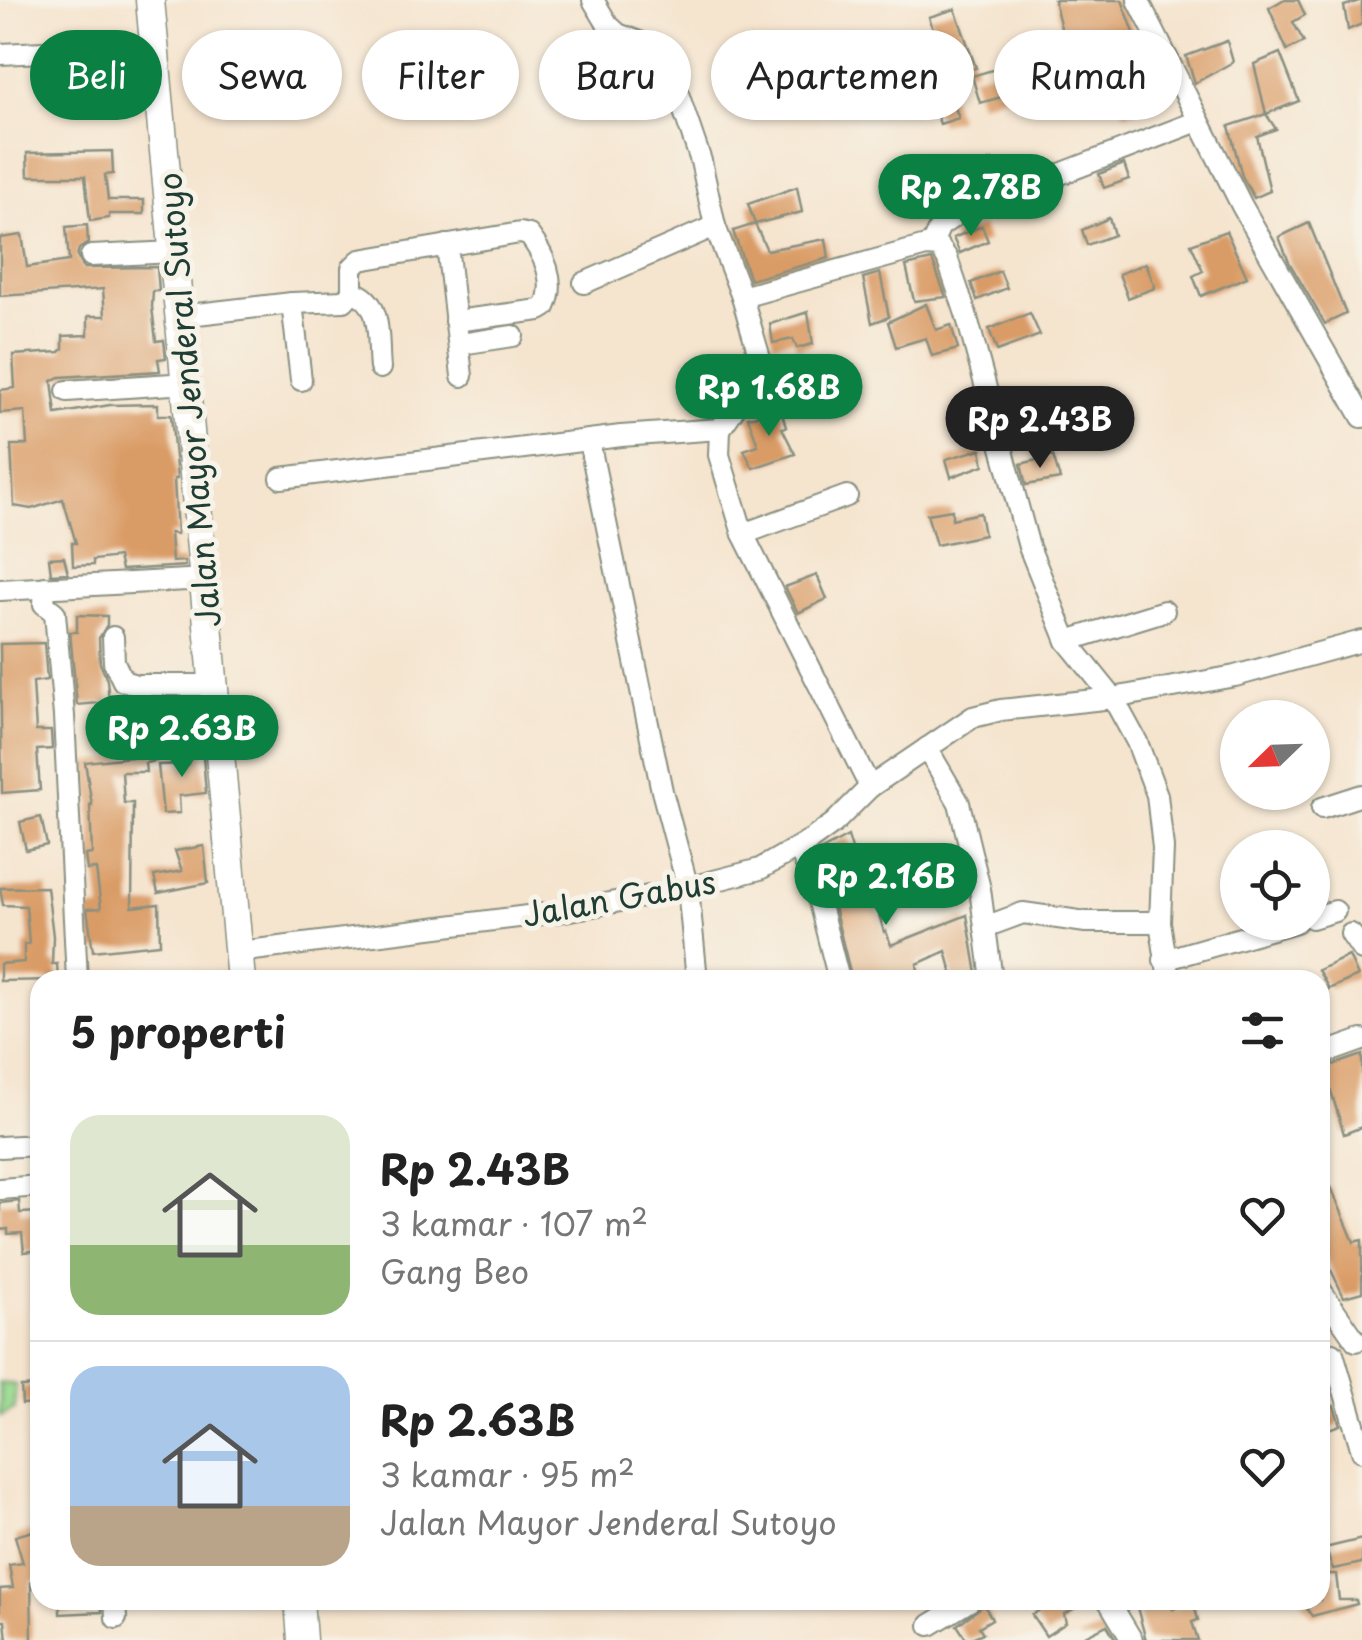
<!DOCTYPE html>
<html lang="id">
<head>
<meta charset="utf-8">
<style>
	:root { --surface:#fff; --page:#f2f2f2; --text:#222; --muted:#767676; --line:#e0e0e0; --accent:#0b8043 }
	body { margin:0; font-family:"Playpen Sans",sans-serif; background:var(--page); color:var(--text); height:100vh; display:flex; flex-direction:column; font-size:38px; white-space:nowrap }
	* { box-sizing:border-box; margin:0 }
	p { font-size:32px; color:var(--muted) }
	.icon { flex:none; width:55px; height:55px; fill:none; stroke:currentColor; stroke-width:2; stroke-linecap:round; stroke-linejoin:round }
	.map { position:relative; flex:1; overflow:hidden }
	.sheet { position:absolute; left:30px; top:970px; width:1300px; height:640px; display:flex; flex-direction:column; background:var(--surface); border-radius:30px; box-shadow:0 2px 8px #0004 }
	.sheet>* { flex:none }
	.banner { position:absolute; left:30px; top:30px; width:1302px; height:90px; display:flex; gap:20px }
	.needle { width:65px; rotate:247deg }
	.tools { position:absolute; left:1220px; top:700px; display:grid; gap:20px }
	.tools a { display:grid; place-items:center; width:110px; height:110px; border-radius:50%; background:var(--surface); box-shadow:0 2px 8px #0004; font-size:50px }
	.price { position:absolute; translate:-50% -85px; padding:0 22px; border-radius:35px; background:var(--accent); color:#fff; font-size:32px; line-height:65px; filter:drop-shadow(0 2px 5px #0008) }
	.price::after { content:''; position:absolute; left:50%; top:60px; width:30px; height:22px; margin-left:-15px; background:inherit; clip-path:polygon(0 0,100% 0,50% 100%) }
	.price.selected { background:#222; color:#fff }
	ul { padding:0; list-style:none }
	li { display:flex; align-items:center; gap:30px; height:250px; padding:0 40px }
	li+li { border-top:2px solid var(--line) }
	li span { display:grid; place-items:center; flex:none; width:280px; height:200px; border-radius:30px; color:#555 }
	li>.icon { margin-inline-start:auto }
	span .icon { width:120px; height:120px; fill:#fffc; stroke-width:1 }
	li b { font-size:42px }
	h2 { display:flex; justify-content:space-between; align-items:center; height:120px; padding:0 40px; font-size:42px }
	.chip { padding:0 35px; border-radius:45px; background:var(--surface); box-shadow:0 2px 8px #0004; font-size:35px; line-height:90px }
	.chip.selected { background:var(--accent); color:#fff }
	.map>svg:first-child { display:block }
	.green { fill:#98d88e; stroke:#5c8a61; stroke-width:2.5 }
	.building { fill:#da9c66 }
	.lines { fill:none; stroke-linecap:round; stroke-linejoin:round }
	.minor-casing { stroke:#8a9081; stroke-width:24 }
	.major-casing { stroke:#8a9081; stroke-width:31 }
	.minor { stroke:#fff; stroke-width:20 }
	.major { stroke:#fff; stroke-width:28 }
	.labels { text-anchor:middle; dominant-baseline:central; stroke-width:10; stroke-linejoin:round; paint-order:stroke }
	.street-label { font-size:32px; fill:#1f3d34; stroke:#f7f3e8 }
</style>
</head>
<body>
<div class="map">
<svg width="1362" height="1640" viewBox="0 0 1362 1640">
	<rect width="100%" height="100%" fill="#f7f3e8"/>
	<filter id="ink" filterUnits="userSpaceOnUse"><feTurbulence type="fractalNoise" baseFrequency=".01" numOctaves="2"/><feDisplacementMap in="SourceGraphic" scale="20" xChannelSelector="R" yChannelSelector="G"/><feConvolveMatrix kernelMatrix="1 2 1 2 8 2 1 2 1" color-interpolation-filters="sRGB"/></filter>
	<filter id="wash" filterUnits="userSpaceOnUse"><feTurbulence type="fractalNoise" baseFrequency=".0048" numOctaves="4" result="noise"/><feDisplacementMap in="SourceGraphic" scale="40" xChannelSelector="R" yChannelSelector="G"/><feGaussianBlur stdDeviation="2.25" result="paint"/><feColorMatrix in="noise" values="0 0 0 0 0 0 0 0 0 0 0 0 0 0 0 0 0 1.4 0 .05"/><feComposite in="paint" operator="in"/></filter>
	<g filter="url(#wash)">
		<rect width="100%" height="100%" fill="#f5e4ce"/>
		<polygon class="green" points="0,1383 16,1385 14,1409 0,1416"/>
		<g id="blocks">
			<g class="building">
				<polygon points="1054,0 1122,0 1136,38 1140,36 1151,58 1124,68 1116,49 1056,70 1059,81 980,103 972,76 1066,48"/>
				<polygon points="1283,0 1298,0 1305,15 1293,22 1304,42 1287,50 1269,8"/>
				<polygon points="1362,0 1362,24 1348,30 1344,6"/>
				<polygon points="955,9 976,68 949,75 929,17"/>
				<polygon points="1227,41 1233,62 1195,83 1186,56"/>
				<polygon points="1280,53 1299,101 1266,114 1254,64"/>
				<polygon points="1153,86 1159,103 1124,114 1120,99"/>
				<polygon points="949,92 959,118 940,124 931,100"/>
				<polygon points="1266,114 1276,129 1257,136 1270,191 1254,198 1242,176 1229,126"/>
				<polygon points="112,151 113,174 105,175 108,200 144,200 144,214 109,214 109,218 90,221 85,176 28,176 27,153"/>
				<polygon points="992,160 1001,182 982,189 974,167"/>
				<polygon points="1124,164 1129,179 1104,188 1099,174"/>
				<polygon points="797,187 802,212 755,224 748,204"/>
				<polygon points="1109,218 1114,235 1087,245 1082,230"/>
				<polygon points="1309,223 1346,314 1325,324 1289,262 1279,237"/>
				<polygon points="755,224 767,250 826,239 829,258 750,280 733,231"/>
				<polygon points="87,225 88,243 79,249 77,256 84,268 157,267 159,291 153,291 152,307 156,341 164,340 166,358 158,359 160,371 60,377 52,381 56,414 110,405 158,404 158,415 171,415 177,479 174,479 177,534 170,533 172,562 184,561 185,566 121,570 118,557 93,560 93,565 73,566 72,543 76,543 63,499 31,509 14,506 11,445 27,445 25,411 0,413 0,390 15,388 13,355 60,352 63,349 63,336 88,335 88,316 105,316 103,289 0,296 0,238 22,235 27,267 69,261 66,227"/>
				<polygon points="982,226 988,241 960,253 953,238"/>
				<polygon points="1226,231 1247,277 1201,296 1193,276 1203,271 1191,244"/>
				<polygon points="932,260 946,297 914,301 906,266"/>
				<polygon points="1146,263 1155,288 1128,298 1119,274"/>
				<polygon points="1000,271 1007,288 977,300 971,283"/>
				<polygon points="880,273 889,317 872,323 863,278"/>
				<polygon points="926,304 936,330 951,325 958,349 932,356 926,338 896,347 888,322"/>
				<polygon points="808,312 813,344 797,348 793,339 773,343 770,324"/>
				<polygon points="1030,313 1040,335 997,351 989,329"/>
				<polygon points="731,360 734,385 724,399 703,405 699,381 692,366"/>
				<polygon points="1034,399 1037,416 1010,424 1005,407"/>
				<polygon points="781,410 786,427 782,428 795,454 753,468 744,450 758,445 748,417"/>
				<polygon points="1097,425 1102,443 1066,452 1060,437"/>
				<polygon points="981,449 984,465 951,477 946,459"/>
				<polygon points="1053,456 1060,479 1026,485 1021,464"/>
				<polygon points="952,510 952,519 980,513 984,535 936,545 927,514"/>
				<polygon points="64,557 68,573 51,574 49,558"/>
				<polygon points="817,575 827,599 798,613 785,587"/>
				<polygon points="77,615 107,616 107,625 99,638 100,663 107,680 109,702 77,705 70,632 77,632"/>
				<polygon points="44,643 47,680 33,682 36,731 51,731 52,749 37,750 40,790 2,793 0,644"/>
				<polygon points="202,745 206,793 179,796 180,813 163,814 158,765 188,764 184,748"/>
				<polygon points="154,748 156,761 145,763 146,772 122,772 124,803 133,803 132,907 159,904 160,944 93,951 87,909 101,908 96,869 87,870 85,855 92,854 90,805 92,805 85,762 141,756 140,751"/>
				<polygon points="41,817 47,845 26,850 20,822"/>
				<polygon points="848,836 862,882 869,880 884,932 886,931 891,945 967,915 978,980 954,980 946,951 917,964 919,977 852,980 829,887 816,853"/>
				<polygon points="204,846 208,883 158,893 154,876 182,871 175,851"/>
				<polygon points="47,887 53,936 52,964 57,964 58,980 0,981 0,964 24,962 24,944 29,944 26,906 3,905 0,888"/>
				<polygon points="1349,956 1358,976 1329,989 1318,970"/>
				<polygon points="1362,1055 1362,1127 1344,1134 1324,1068"/>
				<polygon points="1331,1187 1354,1242 1362,1240 1362,1292 1344,1297 1320,1247 1320,1191"/>
				<polygon points="19,1201 20,1213 40,1212 40,1250 24,1252 22,1233 8,1234 8,1229 0,1230 0,1203"/>
				<polygon points="40,1386 40,1403 22,1404 21,1387"/>
				<polygon points="1334,1406 1340,1425 1320,1432 1320,1413"/>
				<polygon points="40,1529 40,1580 31,1581 32,1640 7,1640 5,1621 0,1621 0,1589 13,1588 9,1565 23,1563 15,1536"/>
				<polygon points="1362,1539 1362,1563 1333,1569 1325,1548"/>
				<polygon points="1320,1574 1336,1574 1339,1600 1356,1600 1357,1604 1312,1616 1300,1600 1320,1600"/>
				<polygon points="60,1600 101,1600 102,1612 60,1614"/>
				<polygon points="1055,1600 1091,1600 1064,1614 1066,1623 1046,1636 1032,1615"/>
				<polygon points="1135,1600 1169,1600 1173,1609 1193,1600 1198,1620 1192,1622 1198,1640 1146,1640"/>
				<polygon points="984,1605 992,1619 979,1627 983,1633 967,1640 957,1625"/>
				<polygon points="1107,1625 1116,1640 1077,1640"/>
			</g>
		</g>
	</g>
	<g filter="url(#ink)">
		<use href="#blocks" fill-opacity="0" stroke="#8a9081" stroke-width="2.5"/>
		<g class="lines">
			<g class="minor-casing">
				<g id="minor">
					<polyline points="593,0 608,25 618,34 653,47 670,70 701,161 715,226 742,297 760,358 758,375 720,429 719,455 743,534 870,787"/>
					<polyline points="1138,0 1242,206 1362,417"/>
					<polyline points="0,54 154,47"/>
					<polyline points="447,245 462,376"/>
					<polyline points="931,246 940,226 959,213 1198,121"/>
					<polyline points="91,256 174,252"/>
					<polyline points="584,283 715,226"/>
					<path d="M 352,292 C 384,300 377,341 380,368"/>
					<polyline points="742,297 926,246 939,247 947,258 966,314 1029,547 1067,641 1113,698 1137,742 1157,795 1163,848 1160,922 1169,980"/>
					<polyline points="292,303 301,380"/>
					<path d="M 180,316 L 292,303 L 344,301 L 352,292 L 352,268 L 360,260 L 520,233 L 529,235 C 544,255 557,282 545,307 L 540,310 L 455,321"/>
					<polyline points="461,344 513,336"/>
					<polyline points="67,391 187,383"/>
					<polyline points="589,441 662,791 688,888 697,980"/>
					<polyline points="281,478 621,436 720,429"/>
					<polyline points="743,534 847,496"/>
					<polyline points="45,587 44,604 55,613 64,716 77,980"/>
					<polyline points="0,590 206,579"/>
					<polyline points="113,637 114,662 123,681 136,685 214,685"/>
					<polyline points="1067,641 1164,611"/>
					<polyline points="927,748 959,803 980,889 992,980"/>
					<polyline points="1322,808 1362,795"/>
					<polyline points="799,848 816,890 839,980"/>
					<polyline points="1312,918 1335,911"/>
					<polyline points="985,927 1023,913 1086,922 1160,922"/>
					<polyline points="1351,934 1362,950"/>
					<polyline points="239,952 559,912 671,892 760,869 812,839 834,823 870,787 973,717 1001,710 1113,698 1235,676 1362,641"/>
					<polyline points="1164,960 1296,922"/>
					<polyline points="1320,1055 1362,1040"/>
					<polyline points="0,1147 40,1145"/>
					<polyline points="0,1189 40,1186"/>
					<polyline points="1320,1289 1356,1341"/>
					<polyline points="1333,1353 1362,1451"/>
					<polyline points="115,1600 116,1618"/>
					<polyline points="1108,1600 1132,1640"/>
					<polyline points="930,1625 971,1600"/>
				</g>
			</g>
			<g class="major-casing">
				<g id="major">
					<polyline points="150,0 241,980"/>
					<polyline points="299,1600 302,1640"/>
				</g>
			</g>
			<use href="#minor" class="minor"/>
			<use href="#major" class="major"/>
		</g>
	</g>
	<g class="labels">
		<g class="street-label">
			<text transform="translate(188 400) rotate(-95)">Jalan Mayor Jenderal Sutoyo</text>
			<text transform="translate(619 897) rotate(-10)">Jalan Gabus</text>
		</g>
	</g>
</svg>
<div class="tools">
<a><svg class="needle" viewBox="-14 -14 28 28"><path d="M0-13l5 13h-10z" fill="#e53935"/><path d="M0 13l5-13h-10z" fill="#767676"/></svg></a>
<a><svg class="icon" aria-label="locate" viewBox="0 0 24 24"><circle cx="12" cy="12" r="6"/><path d="M12 2v4M12 18v4M2 12h4M18 12h4"/></svg></a>
</div>
<b class="price" style="left:971px;top:239px">Rp 2.78B</b>
<b class="price" style="left:769px;top:439px">Rp 1.68B</b>
<b class="price selected" style="left:1040px;top:471px">Rp 2.43B</b>
<b class="price" style="left:182px;top:780px">Rp 2.63B</b>
<b class="price" style="left:886px;top:928px">Rp 2.16B</b>
<div class="banner">
<a class="chip selected">Beli</a>
<a class="chip">Sewa</a>
<a class="chip">Filter</a>
<a class="chip">Baru</a>
<a class="chip">Apartemen</a>
<a class="chip">Rumah</a>
</div>
<section class="sheet">
<h2>5 properti<svg class="icon" aria-label="filters" viewBox="0 0 24 24"><path d="M4 7h16M4 17h16"/><circle cx="9" cy="7" r="2"/><circle cx="15" cy="17" r="2"/></svg></h2>
<ul>
<li><span style="background:linear-gradient(#dfe7d0 65%,#8fb573 0)"><svg class="icon" aria-label="home" viewBox="0 0 24 24"><path d="M3 11l9-7 9 7M6 9v11h12V9"/></svg></span><div><b>Rp 2.43B</b><p>3 kamar · 107 m²</p><p>Gang Beo</p></div><svg class="icon" aria-label="heart" viewBox="0 0 24 24"><path d="M12 20l-8-8c-3-5 5-10 8-4 3-6 11-1 8 4z"/></svg></li>
<li><span style="background:linear-gradient(#a9c7e8 70%,#b9a48a 0)"><svg class="icon" aria-label="home" viewBox="0 0 24 24"><path d="M3 11l9-7 9 7M6 9v11h12V9"/></svg></span><div><b>Rp 2.63B</b><p>3 kamar · 95 m²</p><p>Jalan Mayor Jenderal Sutoyo</p></div><svg class="icon" aria-label="heart" viewBox="0 0 24 24"><path d="M12 20l-8-8c-3-5 5-10 8-4 3-6 11-1 8 4z"/></svg></li>
</ul>
</section>
</div>
</body>
</html>
